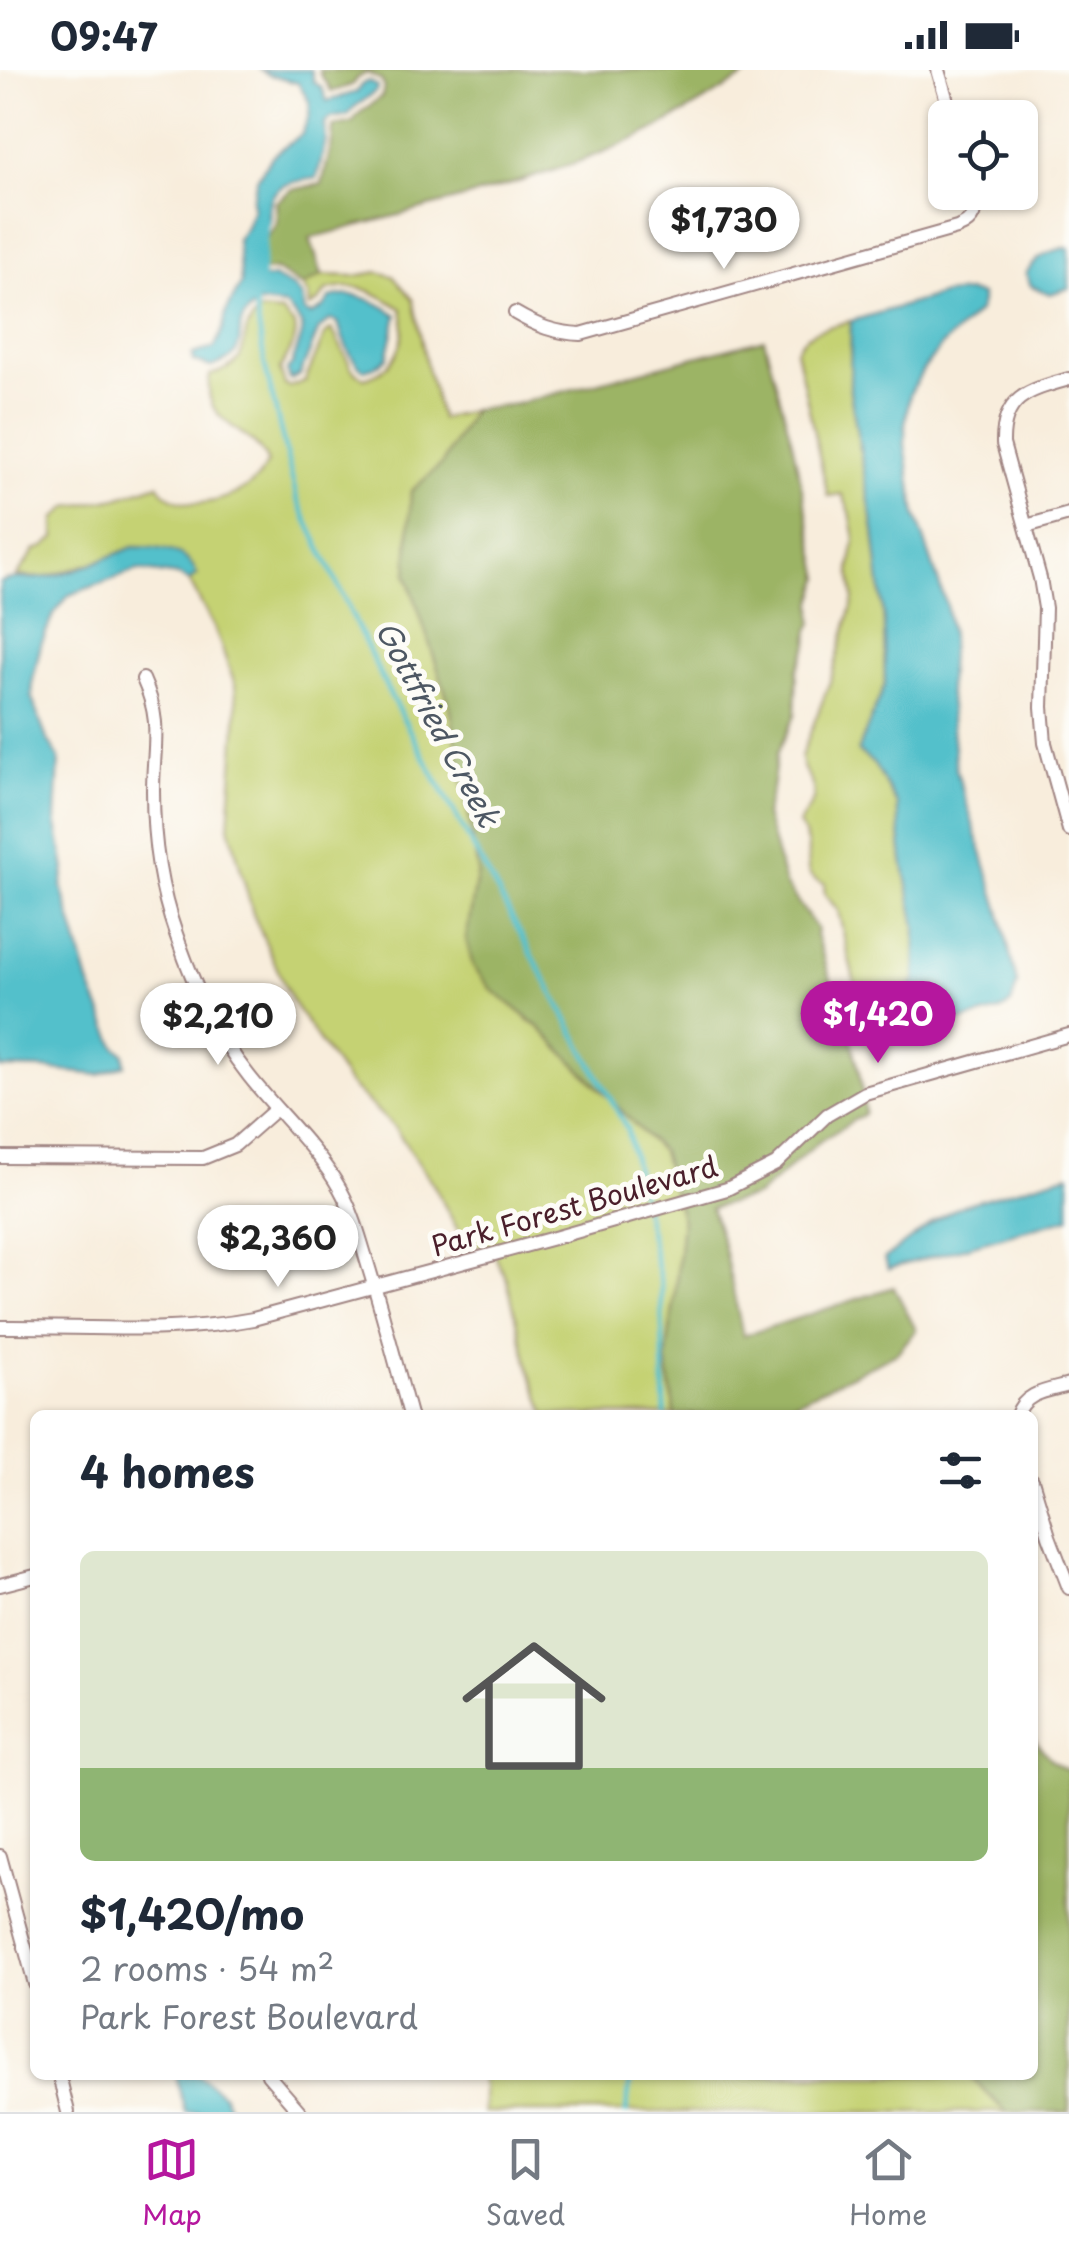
<!DOCTYPE html>
<html lang="en">
<head>
<meta charset="utf-8">
<style>
	:root { --surface:#fff; --page:#f2f2f3; --text:#1f2937; --muted:#747a83; --line:#e0e1e3; --accent:#b5179e }
	body { margin:0; font-family:"Playpen Sans",sans-serif; background:var(--page); color:var(--text); height:100vh; display:flex; flex-direction:column; font-size:38px; white-space:nowrap }
	* { box-sizing:border-box; margin:0 }
	p { font-size:32px; color:var(--muted) }
	.icon { flex:none; width:55px; height:55px; fill:none; stroke:currentColor; stroke-width:2; stroke-linecap:round; stroke-linejoin:round }
	.map { position:relative; flex:1; overflow:hidden }
	.side { position:absolute; left:30px; top:1340px; width:1008px; height:670px; display:flex; flex-direction:column; background:var(--surface); border-radius:15px; box-shadow:0 2px 8px #0004 }
	.side>* { flex:none }
	.controls { position:absolute; left:928px; top:30px; display:grid; gap:20px }
	.controls a { display:grid; place-items:center; width:110px; height:110px; border-radius:15px; background:var(--surface); box-shadow:0 2px 8px #0004; font-size:50px }
	.price { position:absolute; translate:-50% -85px; padding:0 22px; border-radius:35px; background:#fff; color:#222; font-size:32px; line-height:65px; filter:drop-shadow(0 2px 5px #0008) }
	.price::after { content:''; position:absolute; left:50%; top:60px; width:30px; height:22px; margin-left:-15px; background:inherit; clip-path:polygon(0 0,100% 0,50% 100%) }
	.price.current { background:var(--accent); color:#fff }
	ul { padding:0; list-style:none }
	li { display:grid; align-content:center; gap:20px; height:530px; padding:0 50px }
	li span { display:grid; place-items:center; height:310px; border-radius:15px; color:#555 }
	li>.icon { margin-inline-start:auto }
	span .icon { width:180px; height:180px; fill:#fffc; stroke-width:1 }
	li b { font-size:42px }
	h2 { display:flex; justify-content:space-between; align-items:center; height:120px; padding:0 50px; font-size:42px }
	.status { display:flex; justify-content:space-between; align-items:center; height:70px; padding:0 50px; background:var(--surface); direction:ltr }
	.status svg { height:28px; fill:currentColor }
	.tab-bar { display:flex; justify-content:space-around; align-items:center; height:140px; border-top:2px solid var(--line); background:var(--surface); font-size:28px; color:var(--muted) }
	.tab-bar a { display:grid; justify-items:center; gap:5px }
	.tab-bar .current { color:var(--accent) }
	.map>svg:first-child { display:block }
	.green { fill:#c5d273; stroke:#88784f; stroke-width:2.5 }
	.forest { fill:#9cb465; stroke:#736a48; stroke-width:2.5 }
	.water { fill:#53c0cb; stroke:#4e707b; stroke-width:2.5 }
	.lines { fill:none; stroke-linecap:round; stroke-linejoin:round }
	.stream { stroke:#53c0cb; stroke-width:5 }
	.canal { stroke:#53c0cb; stroke-width:18 }
	.minor-casing { stroke:#a18684; stroke-width:16 }
	.minor { stroke:#fff; stroke-width:12 }
	.labels { text-anchor:middle; dominant-baseline:central; stroke-width:10; stroke-linejoin:round; paint-order:stroke }
	.street-label { font-size:28px; fill:#4a1f2b; stroke:#fdfcf7 }
	.water-label { font-size:30px; font-style:italic; fill:#4d5763; stroke:#fdfcf7 }
</style>
</head>
<body>
<div class="status"><b>09:47</b><svg viewBox="0 0 49 12"><path d="M0 12V9h3v3zM5 12V6h3v6zM10 12V3h3v9zM15 12V0h3v12zM26 1h20v11H26zM47 4h2v5h-2z"/></svg></div>
<div class="map">
<svg width="1069" height="2042" viewBox="0 0 1069 2042">
	<rect width="100%" height="100%" fill="#fdfcf7"/>
	<filter id="ink" filterUnits="userSpaceOnUse"><feTurbulence type="fractalNoise" baseFrequency=".01" numOctaves="2"/><feDisplacementMap in="SourceGraphic" scale="20" xChannelSelector="R" yChannelSelector="G"/><feConvolveMatrix kernelMatrix="1 2 1 2 8 2 1 2 1" color-interpolation-filters="sRGB"/></filter>
	<filter id="wash" filterUnits="userSpaceOnUse"><feTurbulence type="fractalNoise" baseFrequency=".0048" numOctaves="4" result="noise"/><feDisplacementMap in="SourceGraphic" scale="40" xChannelSelector="R" yChannelSelector="G"/><feGaussianBlur stdDeviation="2.25" result="paint"/><feColorMatrix in="noise" values="0 0 0 0 0 0 0 0 0 0 0 0 0 0 0 0 0 1.4 0 .05"/><feComposite in="paint" operator="in"/></filter>
	<g filter="url(#wash)">
		<rect width="100%" height="100%" fill="#f8eddc"/>
		<g class="green">
			<path d="M 378,202 L 393,206 L 413,229 L 428,302 L 441,349 L 473,340 L 442,394 L 411,422 L 469,739 L 478,801 L 466,869 L 529,951 L 538,956 L 662,1082 L 682,1151 L 675,1225 L 666,1289 L 675,1345 L 546,1345 L 529,1300 L 507,1210 L 493,1182 L 462,1168 L 433,1114 L 394,1057 L 348,1013 L 291,930 L 253,844 L 229,756 L 237,639 L 235,615 L 215,559 L 189,511 L 197,505 L 133,477 L 106,489 L 42,508 L 17,506 L 35,480 L 44,477 L 55,468 L 55,449 L 68,437 L 117,428 L 158,414 C 177,448 237,431 259,407 C 262,402 265,397 268,393 C 253,355 200,358 210,305 C 263,290 229,266 261,241 L 283,243 C 287,248 292,252 295,257 C 299,268 286,290 280,299 L 285,315 L 289,317 L 305,311 L 325,264 L 332,259 L 352,299 L 364,308 C 396,300 408,270 402,239 C 375,222 358,211 326,221 L 319,231 L 310,237 L 308,224 L 302,216 L 322,205 L 354,206 Z"/>
			<path d="M 851,251 L 850,321 L 874,460 L 884,551 L 885,615 L 858,681 L 874,694 L 897,734 L 903,791 L 916,856 L 915,910 L 867,965 L 838,841 C 833,831 821,827 825,814 C 803,806 808,799 808,779 C 808,771 803,762 799,754 C 803,746 810,738 813,730 C 818,713 801,704 801,687 L 831,609 L 854,529 L 850,500 L 855,469 L 850,442 L 842,424 L 828,426 L 796,280 C 805,259 830,257 851,251 Z"/>
			<polygon points="481,2005 969,2005 1006,2042 483,2042 483,2016"/>
		</g>
		<g class="forest">
			<path d="M 319,0 L 756,0 C 707,29 659,61 606,81 C 511,119 409,142 310,168 L 322,205 L 302,216 L 276,200 L 266,201 L 259,198 L 258,179 L 277,153 L 276,132 L 291,120 L 322,114 L 332,72 L 333,57 L 353,52 L 357,45 L 382,26 L 384,16 L 381,10 L 367,3 L 356,9 L 352,15 L 331,22 C 328,13 321,9 319,0 Z"/>
			<polygon points="764,269 792,372 821,508 813,532 813,553 809,560 808,575 797,600 795,645 777,684 772,719 765,745 785,814 817,859 816,865 829,905 842,933 859,1000 865,1041 864,1044 820,1071 757,1126 711,1138 723,1174 743,1266 894,1217 916,1260 897,1283 777,1341 777,1345 675,1345 666,1289 675,1225 682,1151 662,1082 538,956 491,919 473,896 466,869 478,801 450,636 407,505 411,421 442,394 473,340 516,334"/>
			<polygon points="1033,1668 1052,1691 1069,1701 1069,2042 1006,2042 969,2005 1032,2005"/>
		</g>
		<g class="water">
			<path d="M 261,0 L 311,0 L 314,12 L 322,18 L 327,31 L 357,22 L 361,15 L 368,11 L 377,16 L 376,21 L 352,39 L 348,45 L 331,48 L 325,53 L 326,70 L 317,108 C 287,113 265,114 270,152 L 251,176 L 252,201 C 258,208 264,210 273,207 L 294,218 L 302,227 L 305,242 L 311,245 L 324,237 L 330,228 C 355,220 376,231 397,245 L 387,288 L 374,297 L 364,300 C 350,290 342,268 338,252 L 330,250 L 319,259 L 300,305 L 290,310 L 287,300 C 296,289 290,299 295,285 C 305,257 307,259 286,236 L 259,233 C 228,256 248,263 234,285 C 229,291 218,294 211,297 L 193,291 L 193,284 L 214,278 L 223,259 L 226,242 L 241,214 L 237,169 L 246,157 L 253,138 L 252,130 L 257,109 L 272,86 L 302,64 L 309,46 L 310,33 L 298,13 L 269,5 Z"/>
			<path d="M 1069,177 L 1069,218 L 1050,224 L 1031,216 L 1026,203 C 1040,184 1046,182 1069,177 Z"/>
			<polygon points="967,222 981,225 981,233 978,242 941,276 923,300 910,324 905,354 905,376 916,445 946,534 951,566 948,615 956,699 1000,841 1017,914 1011,934 999,941 886,971 869,969 867,965 915,910 916,856 903,790 897,734 874,694 858,681 885,614 884,551 874,460 850,321 851,251 944,224"/>
			<path d="M 133,477 C 157,477 189,479 197,505 L 189,511 L 179,506 L 138,500 L 69,525 L 53,546 L 41,574 L 33,609 L 32,628 L 37,643 L 46,667 L 59,688 L 56,749 L 65,799 L 62,817 L 89,913 L 116,977 L 124,983 L 125,995 L 99,1005 L 44,999 L 0,998 L 0,512 C 18,506 23,509 40,508 C 64,506 110,487 133,477 Z"/>
			<polygon points="1069,1104 1069,1148 888,1199 885,1188 936,1150 963,1135"/>
			<polygon points="176,2005 199,2005 223,2025 231,2042 185,2042"/>
		</g>
		<g class="lines">
			<g class="stream">
				<polyline points="255,233 265,296 297,429 387,619 627,1059 661,1215 665,1345"/>
				<polyline points="626,2042 631,2005"/>
			</g>
			<polyline class="canal" points="253,221 260,148"/>
		</g>
	</g>
	<g filter="url(#ink)">
		<g class="lines">
			<g class="minor-casing">
				<g id="minor">
					<polyline points="938,0 952,48"/>
					<path d="M 515,243 C 537,256 555,263 581,264 L 957,158 C 975,151 977,141 973,122"/>
					<path d="M 1069,309 C 1030,320 1002,326 1003,374 L 1040,508 L 1045,538 L 1042,637 L 1045,673 L 1069,760"/>
					<polyline points="1026,456 1069,444"/>
					<path d="M 143,609 C 163,653 153,676 153,721 C 153,769 160,819 176,864 C 193,914 216,965 249,1006 C 279,1044 316,1077 340,1119 C 355,1146 362,1176 371,1205 C 385,1252 397,1298 410,1345"/>
					<polyline points="0,1087 203,1088 235,1075 276,1039"/>
					<path d="M 0,1257 C 85,1256 170,1265 253,1249 L 554,1168 L 727,1119 L 776,1094 L 827,1045 L 865,1023 L 1069,965"/>
					<path d="M 1017,1345 C 1025,1322 1047,1321 1069,1315"/>
					<polyline points="1032,1410 1049,1466 1069,1518"/>
					<polyline points="0,1515 35,1506"/>
					<polyline points="0,1786 35,1914"/>
					<polyline points="59,2005 68,2042"/>
					<polyline points="268,2005 300,2042"/>
				</g>
			</g>
			<use href="#minor" class="minor"/>
		</g>
	</g>
	<g class="labels">
		<g class="street-label">
			<text transform="translate(574 1135) rotate(-16)">Park Forest Boulevard</text>
		</g>
		<g class="water-label">
			<text transform="translate(439 653) rotate(62)">Gottfried Creek</text>
		</g>
	</g>
</svg>
<div class="controls">
<a><svg class="icon" aria-label="locate" viewBox="0 0 24 24"><circle cx="12" cy="12" r="6"/><path d="M12 2v4M12 18v4M2 12h4M18 12h4"/></svg></a>
</div>
<b class="price" style="left:724px;top:202px">$1,730</b>
<b class="price current" style="left:878px;top:996px">$1,420</b>
<b class="price" style="left:218px;top:998px">$2,210</b>
<b class="price" style="left:278px;top:1220px">$2,360</b>
<section class="side">
<h2>4 homes<svg class="icon" aria-label="filters" viewBox="0 0 24 24"><path d="M4 7h16M4 17h16"/><circle cx="9" cy="7" r="2"/><circle cx="15" cy="17" r="2"/></svg></h2>
<ul>
<li><span style="background:linear-gradient(#dfe7d0 70%,#8fb573 0)"><svg class="icon" aria-label="home" viewBox="0 0 24 24"><path d="M3 11l9-7 9 7M6 9v11h12V9"/></svg></span><div><b>$1,420/mo</b><p>2 rooms · 54 m²</p><p>Park Forest Boulevard</p></div></li>
</ul>
</section>
</div>
<nav class="tab-bar">
<a class="current"><svg class="icon" aria-label="map" viewBox="0 0 24 24"><path d="M3 6l6-2 6 2 6-2v14l-6 2-6-2-6 2zM9 4v14M15 6v14"/></svg>Map</a>
<a><svg class="icon" aria-label="saved" viewBox="0 0 24 24"><path d="M7 4h10v16l-5-4-5 4z"/></svg>Saved</a>
<a><svg class="icon" aria-label="home" viewBox="0 0 24 24"><path d="M3 11l9-7 9 7M6 9v11h12V9"/></svg>Home</a>
</nav>
</body>
</html>
